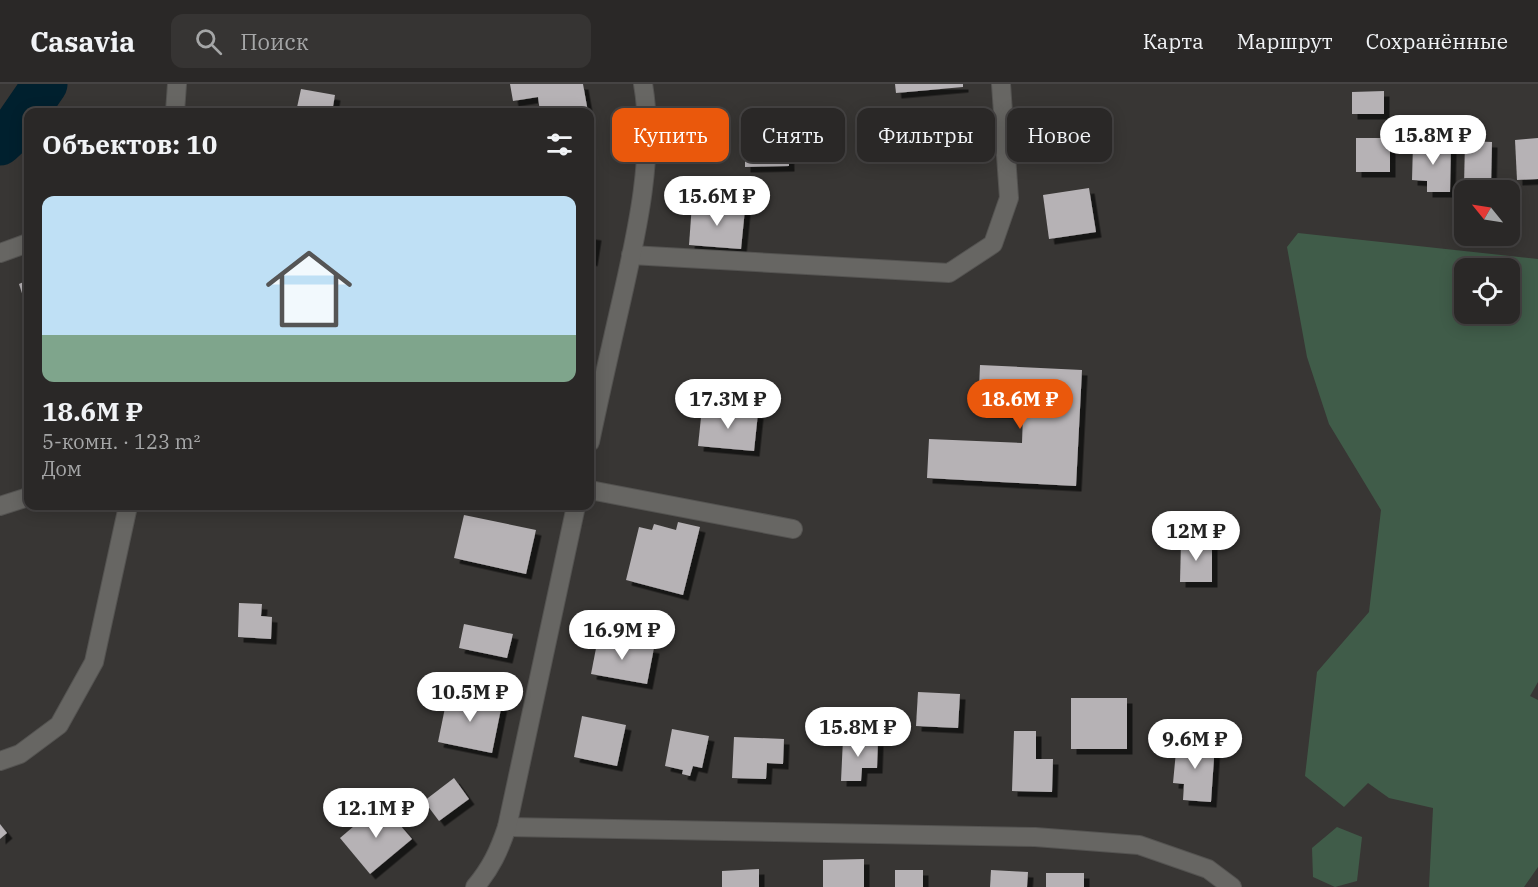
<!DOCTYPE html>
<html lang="ru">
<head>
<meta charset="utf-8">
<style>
	:root { --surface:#2a2827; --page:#363433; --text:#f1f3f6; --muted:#a5a6a7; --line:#464444; --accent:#ea580c }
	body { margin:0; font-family:"IBM Plex Serif",serif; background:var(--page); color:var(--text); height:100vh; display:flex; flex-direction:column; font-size:22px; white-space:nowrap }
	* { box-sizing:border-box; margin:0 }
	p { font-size:20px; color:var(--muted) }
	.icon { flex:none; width:33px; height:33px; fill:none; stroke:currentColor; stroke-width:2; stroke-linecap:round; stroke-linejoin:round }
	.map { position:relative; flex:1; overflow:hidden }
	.sheet { position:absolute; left:24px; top:24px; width:570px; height:402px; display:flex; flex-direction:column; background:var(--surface); border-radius:12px; box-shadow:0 3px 15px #0003,0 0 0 2px var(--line) }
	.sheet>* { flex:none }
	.top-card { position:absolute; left:612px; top:24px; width:570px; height:54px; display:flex; gap:12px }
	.needle { width:39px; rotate:300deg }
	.controls { position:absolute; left:1454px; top:96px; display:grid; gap:12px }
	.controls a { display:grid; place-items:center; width:66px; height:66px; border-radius:12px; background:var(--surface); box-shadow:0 3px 15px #0003,0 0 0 2px var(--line); font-size:30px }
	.price { position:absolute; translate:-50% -51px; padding:0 14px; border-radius:21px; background:#fff; color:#222; font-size:20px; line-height:39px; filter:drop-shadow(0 2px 3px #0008) }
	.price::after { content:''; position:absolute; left:50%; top:36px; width:18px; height:14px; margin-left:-9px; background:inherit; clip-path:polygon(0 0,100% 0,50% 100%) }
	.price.on { background:var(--accent); color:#fff }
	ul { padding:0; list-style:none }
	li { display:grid; align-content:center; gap:12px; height:318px; padding:0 18px }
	li span { display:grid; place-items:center; height:186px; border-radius:12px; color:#555 }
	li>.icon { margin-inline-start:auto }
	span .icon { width:108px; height:108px; fill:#fffc; stroke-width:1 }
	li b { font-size:26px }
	h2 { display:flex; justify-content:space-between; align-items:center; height:72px; padding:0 18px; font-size:26px }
	.tag { padding:0 21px; border-radius:12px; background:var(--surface); box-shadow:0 3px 15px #0003,0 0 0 2px var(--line); font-size:21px; line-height:54px }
	.tag.on { background:var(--accent); color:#fff }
	header { display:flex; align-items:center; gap:36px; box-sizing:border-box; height:84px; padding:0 30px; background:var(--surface); border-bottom:2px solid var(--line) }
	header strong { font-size:28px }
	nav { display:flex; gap:33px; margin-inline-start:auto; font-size:21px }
	.search { width:420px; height:54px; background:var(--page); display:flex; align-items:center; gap:15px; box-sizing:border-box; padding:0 21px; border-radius:12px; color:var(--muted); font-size:22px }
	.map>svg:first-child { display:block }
	.green { fill:#405c49; fill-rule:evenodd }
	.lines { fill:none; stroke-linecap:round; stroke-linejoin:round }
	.river { stroke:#00202e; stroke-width:45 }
	.building { fill:#b6b2b5; filter:url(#shadow) }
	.minor-casing { stroke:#545351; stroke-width:20 }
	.minor { stroke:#676663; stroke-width:18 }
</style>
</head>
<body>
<header>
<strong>Casavia</strong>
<div class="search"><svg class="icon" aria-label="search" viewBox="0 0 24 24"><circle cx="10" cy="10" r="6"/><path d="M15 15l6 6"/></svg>Поиск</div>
<nav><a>Карта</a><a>Маршрут</a><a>Сохранённые</a></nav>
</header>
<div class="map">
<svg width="1538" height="803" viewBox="0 0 1538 803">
	<defs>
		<filter id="shadow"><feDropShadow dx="5.5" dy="5.5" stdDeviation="0" flood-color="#0009"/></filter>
	</defs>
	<rect width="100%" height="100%" fill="#383634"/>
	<g class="green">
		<path d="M 1298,149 L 1538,175 L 1538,598 L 1530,612 L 1538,616 L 1538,783 L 1524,803 L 1429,803 L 1433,724 L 1389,714 L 1368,699 L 1344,723 L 1305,692 L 1317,588 L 1369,528 L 1381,426 L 1329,340 L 1307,273 L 1287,163 ZM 1464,184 L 1509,184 L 1509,230 L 1464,230 Z"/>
		<polygon points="1337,743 1362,753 1357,797 1335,803 1313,793 1312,764"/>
	</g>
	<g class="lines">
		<polyline class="river" points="0,59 12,48 45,0"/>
	</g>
	<g class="building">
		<polygon points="510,0 583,0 588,28 540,28 538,13 513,17"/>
		<polygon points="895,0 963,0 963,3 896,9"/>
		<polygon points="301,5 335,11 332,28 296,28"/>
		<polygon points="1384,7 1384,30 1352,30 1352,8"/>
		<polygon points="788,44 789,82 745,83 745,46"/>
		<rect x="1356" y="54" width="34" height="34"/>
		<polygon points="1538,54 1538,95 1517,96 1515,56"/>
		<polygon points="1465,57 1492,58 1491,102 1464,102"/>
		<polygon points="1413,60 1451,61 1450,108 1427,108 1427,97 1412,96"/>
		<polygon points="1089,104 1096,148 1049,155 1043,111"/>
		<polygon points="692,120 745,125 741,165 689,161"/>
		<polygon points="590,150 596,151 592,177 590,176"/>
		<polygon points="28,196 28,228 19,200"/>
		<polygon points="980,281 1082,286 1076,402 927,394 929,355 1022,359 1023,330 978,328"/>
		<polygon points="702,324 758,329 754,367 698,362"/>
		<polygon points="464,431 536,446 526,490 454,474"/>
		<polygon points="678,438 700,443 683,511 626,496 639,443 652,446 654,440 676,446"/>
		<polygon points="1181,458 1212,459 1212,498 1180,498"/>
		<polygon points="239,519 262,520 261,532 272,533 271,555 238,553"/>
		<polygon points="464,540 513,550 507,574 459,564"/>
		<polygon points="598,554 654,564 647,600 591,590"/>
		<polygon points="918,608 960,610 958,644 916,642"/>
		<polygon points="448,609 502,620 492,669 438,658"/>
		<rect x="1071" y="614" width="56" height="51"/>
		<polygon points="582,632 626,641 617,682 574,673"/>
		<polygon points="672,645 709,652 702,684 693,682 690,692 682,690 683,686 665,682"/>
		<polygon points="1014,647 1036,647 1036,675 1053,675 1052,708 1012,707"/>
		<polygon points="734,653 784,655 783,680 767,679 766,695 732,694"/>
		<polygon points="843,655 878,657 877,684 862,684 861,697 841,697"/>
		<polygon points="1177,657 1215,660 1211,718 1183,716 1184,700 1173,699"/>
		<polygon points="454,694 469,715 439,737 424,717"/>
		<polygon points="381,719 412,755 370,790 340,754"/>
		<polygon points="0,740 7,749 0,755"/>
		<polygon points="864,775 864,803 823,803 823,776"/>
		<polygon points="759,785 759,803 722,803 722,787"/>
		<rect x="895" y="786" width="28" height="17"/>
		<polygon points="991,786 1028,788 1027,803 990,803"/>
		<rect x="1046" y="789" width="38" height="14"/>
	</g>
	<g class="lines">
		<g class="minor-casing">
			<g id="minor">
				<polyline points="175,28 177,0"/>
				<polyline points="0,169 28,159"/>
				<polyline points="631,171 949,189 993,160 1009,114 1001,0"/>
				<path d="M 590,358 C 600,310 611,262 622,214 C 637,148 655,68 643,0"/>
				<polyline points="590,406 793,445"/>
				<polyline points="0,422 28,413"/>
				<polyline points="0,677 20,670 59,641 94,578 128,422"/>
				<polyline points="507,743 1035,753 1139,761 1208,785 1232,803"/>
				<path d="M 475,803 C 491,784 499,767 507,743 L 576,422"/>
			</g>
		</g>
		<use href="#minor" class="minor"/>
	</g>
</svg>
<div class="controls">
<a><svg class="needle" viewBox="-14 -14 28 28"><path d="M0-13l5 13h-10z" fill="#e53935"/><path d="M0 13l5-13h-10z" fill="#a5a6a7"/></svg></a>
<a><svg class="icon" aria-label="locate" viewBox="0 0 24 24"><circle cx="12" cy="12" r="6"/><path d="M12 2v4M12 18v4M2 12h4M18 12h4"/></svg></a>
</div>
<b class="price" style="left:1433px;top:82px">15.8M ₽</b>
<b class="price" style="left:717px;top:143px">15.6M ₽</b>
<b class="price" style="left:728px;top:346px">17.3M ₽</b>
<b class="price on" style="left:1020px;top:346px">18.6M ₽</b>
<b class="price" style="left:1196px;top:478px">12M ₽</b>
<b class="price" style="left:622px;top:577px">16.9M ₽</b>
<b class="price" style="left:470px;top:639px">10.5M ₽</b>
<b class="price" style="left:858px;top:674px">15.8M ₽</b>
<b class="price" style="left:1195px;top:686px">9.6M ₽</b>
<b class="price" style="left:376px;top:755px">12.1M ₽</b>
<div class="top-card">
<a class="tag on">Купить</a>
<a class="tag">Снять</a>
<a class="tag">Фильтры</a>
<a class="tag">Новое</a>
</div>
<section class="sheet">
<h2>Объектов: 10<svg class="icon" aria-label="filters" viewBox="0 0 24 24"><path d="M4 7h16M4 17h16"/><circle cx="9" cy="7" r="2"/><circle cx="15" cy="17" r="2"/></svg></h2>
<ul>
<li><span style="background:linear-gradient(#bfe0f5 75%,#7fa58c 0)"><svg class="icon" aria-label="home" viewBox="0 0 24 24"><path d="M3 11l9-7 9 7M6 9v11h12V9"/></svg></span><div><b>18.6M ₽</b><p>5-комн. · 123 m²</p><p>Дом</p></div></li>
</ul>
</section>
</div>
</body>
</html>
